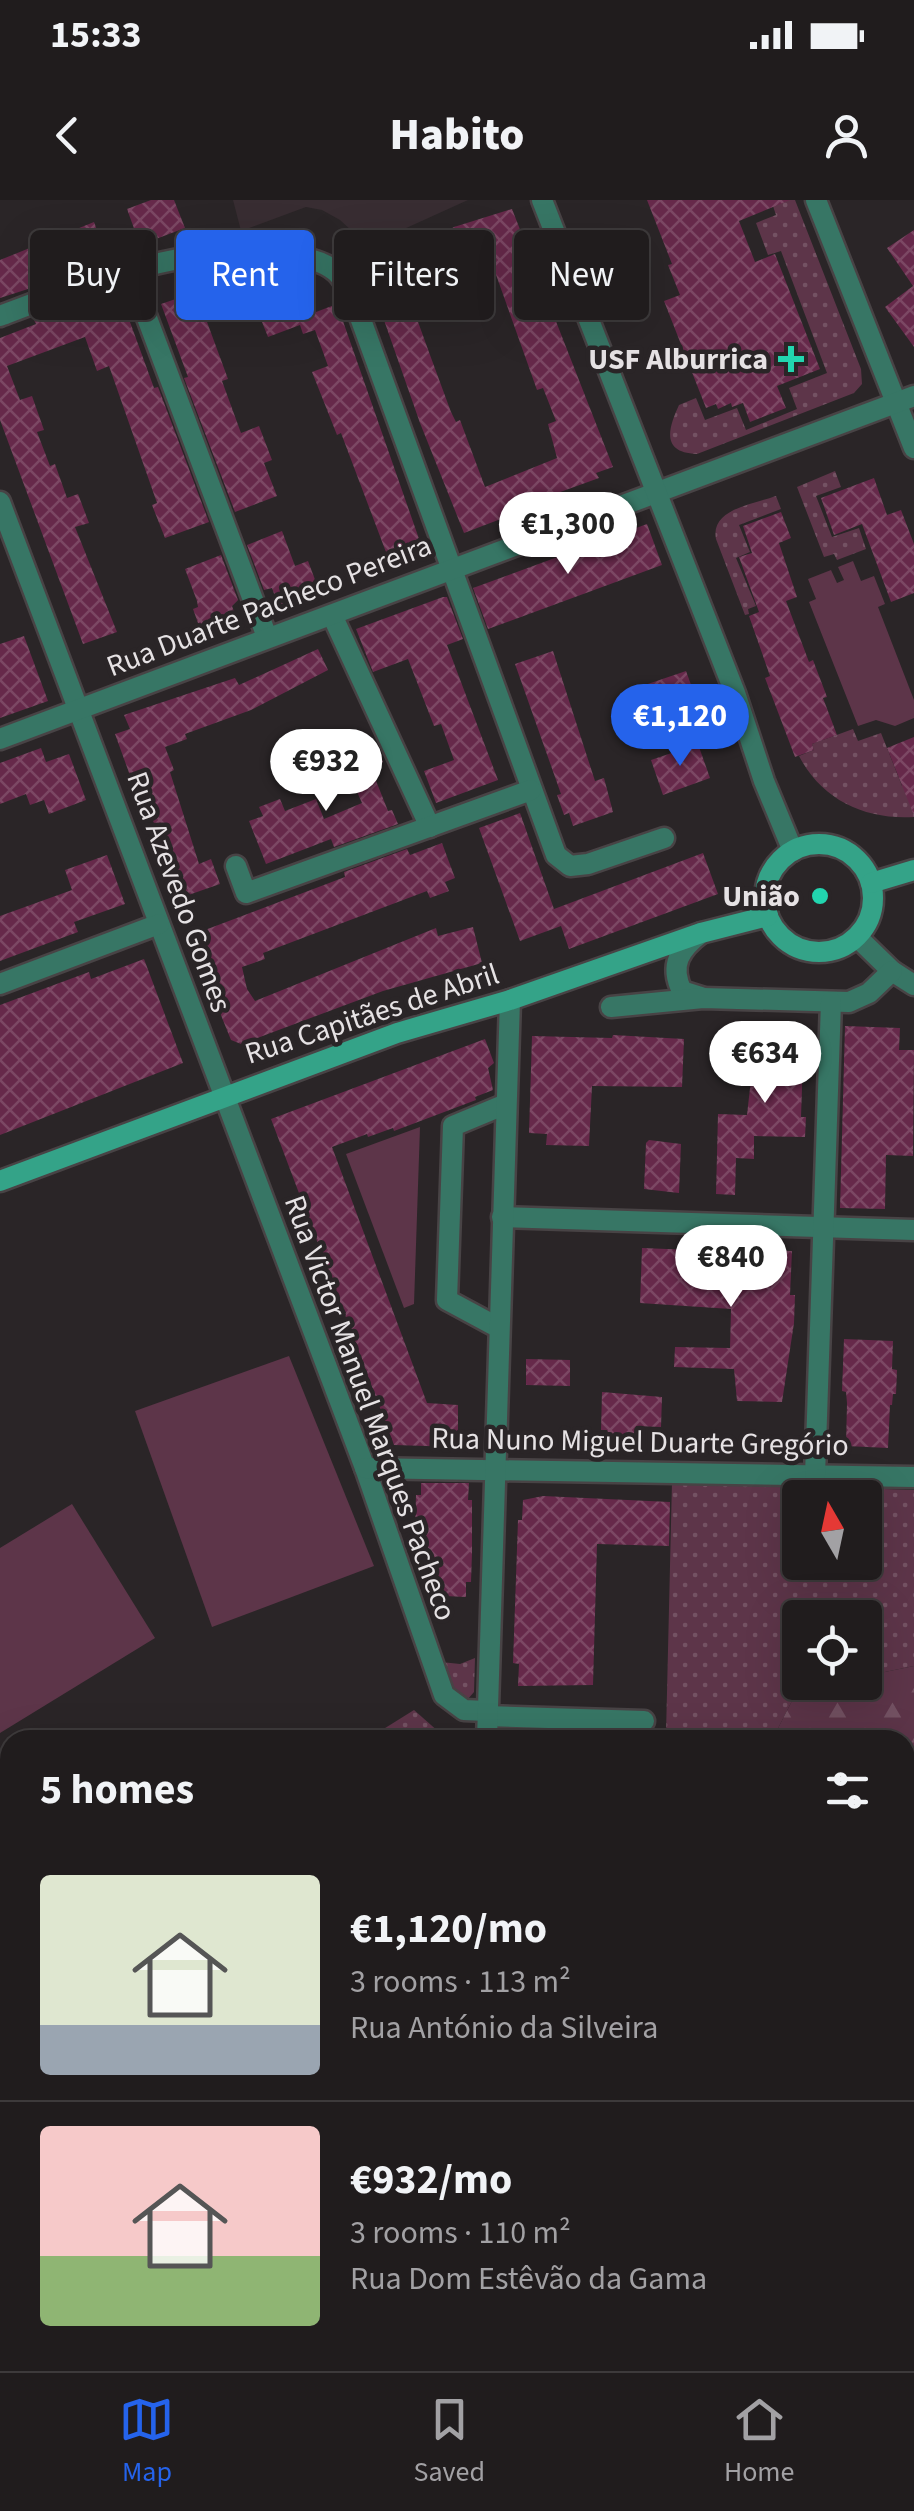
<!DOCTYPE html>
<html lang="en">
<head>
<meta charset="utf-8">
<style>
	:root { --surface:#201c1d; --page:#282526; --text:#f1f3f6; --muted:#a2a1a4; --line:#3d3a3b; --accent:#2563eb }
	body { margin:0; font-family:"Source Sans 3",sans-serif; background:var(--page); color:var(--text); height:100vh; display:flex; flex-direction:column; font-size:38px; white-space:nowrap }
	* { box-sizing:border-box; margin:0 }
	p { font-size:32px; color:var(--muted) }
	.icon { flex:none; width:55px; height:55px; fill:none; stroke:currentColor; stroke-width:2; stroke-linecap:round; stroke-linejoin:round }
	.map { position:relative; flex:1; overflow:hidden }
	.drawer { position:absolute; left:0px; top:1530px; width:915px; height:642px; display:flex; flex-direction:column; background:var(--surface); border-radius:30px 30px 0 0; box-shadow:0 10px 40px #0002,0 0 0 2px var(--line) }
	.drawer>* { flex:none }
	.top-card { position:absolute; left:30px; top:30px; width:855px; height:90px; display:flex; gap:20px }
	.needle { width:65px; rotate:351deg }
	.tools { position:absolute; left:782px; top:1280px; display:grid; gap:20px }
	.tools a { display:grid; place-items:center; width:100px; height:100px; border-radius:10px; background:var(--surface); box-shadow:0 10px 40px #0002,0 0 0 2px var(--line); font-size:50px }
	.price { position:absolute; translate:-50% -85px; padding:0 22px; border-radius:35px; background:#fff; color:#222; font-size:32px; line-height:65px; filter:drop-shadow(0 2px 5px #0008) }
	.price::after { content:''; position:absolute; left:50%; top:60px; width:30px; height:22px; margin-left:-15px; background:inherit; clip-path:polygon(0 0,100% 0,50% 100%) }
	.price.current { background:var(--accent); color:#fff }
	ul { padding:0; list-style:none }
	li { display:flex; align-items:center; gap:30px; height:250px; padding:0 40px }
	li+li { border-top:2px solid var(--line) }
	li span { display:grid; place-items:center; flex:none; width:280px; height:200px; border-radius:10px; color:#555 }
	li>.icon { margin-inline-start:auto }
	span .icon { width:120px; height:120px; fill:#fffc; stroke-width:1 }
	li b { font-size:42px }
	h2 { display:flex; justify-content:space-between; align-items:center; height:120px; padding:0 40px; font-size:42px }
	.tag { padding:0 35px; border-radius:10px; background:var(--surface); box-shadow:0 10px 40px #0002,0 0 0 2px var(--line); font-size:35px; line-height:90px }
	.tag.current { background:var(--accent); color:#fff }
	.status { display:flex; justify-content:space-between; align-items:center; height:70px; padding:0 50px; background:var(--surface); direction:ltr }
	.status svg { height:28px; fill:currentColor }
	header { display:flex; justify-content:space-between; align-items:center; height:130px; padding:0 40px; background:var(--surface); font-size:45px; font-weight:800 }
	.tab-bar { display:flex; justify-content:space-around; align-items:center; height:140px; border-top:2px solid var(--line); background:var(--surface); font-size:28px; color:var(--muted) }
	.tab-bar a { display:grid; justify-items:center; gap:5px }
	.tab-bar .current { color:var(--accent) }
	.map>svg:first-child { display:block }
	.built { fill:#382d32 }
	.grass { fill:url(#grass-dots); fill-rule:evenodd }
	.forest { fill:url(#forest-firs) }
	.garden { fill:#5d3549 }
	.building { fill:url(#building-cross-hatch); fill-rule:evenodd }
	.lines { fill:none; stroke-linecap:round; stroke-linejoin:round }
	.minor-casing { stroke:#484345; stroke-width:25 }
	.tertiary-casing { stroke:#484345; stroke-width:25 }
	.secondary-casing { stroke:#484345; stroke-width:25 }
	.primary-casing { stroke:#484345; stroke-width:30 }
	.minor { stroke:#377665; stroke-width:20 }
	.tertiary { stroke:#377665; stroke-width:20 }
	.secondary { stroke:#34a388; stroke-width:20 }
	.primary { stroke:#27c5a3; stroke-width:25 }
	.poi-dot { fill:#22d5af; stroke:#2a2527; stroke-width:4 }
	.labels { text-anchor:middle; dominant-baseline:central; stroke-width:9; stroke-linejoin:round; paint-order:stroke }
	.poi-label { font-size:30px; font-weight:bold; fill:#e6e2e4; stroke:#2a2527; text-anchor:end }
	.street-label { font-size:30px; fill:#e6e2e4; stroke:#2a2527 }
</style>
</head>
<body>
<div class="status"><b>15:33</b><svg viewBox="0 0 49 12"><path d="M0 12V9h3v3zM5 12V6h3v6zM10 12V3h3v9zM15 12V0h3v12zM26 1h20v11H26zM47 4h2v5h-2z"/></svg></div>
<header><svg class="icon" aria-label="back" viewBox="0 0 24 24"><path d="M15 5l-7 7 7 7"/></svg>Habito<svg class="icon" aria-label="person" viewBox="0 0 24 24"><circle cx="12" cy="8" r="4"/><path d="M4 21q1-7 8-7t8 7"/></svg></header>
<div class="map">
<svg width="914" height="2171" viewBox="0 0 914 2171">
	<defs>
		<pattern id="grass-dots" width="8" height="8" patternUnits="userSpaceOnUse" patternTransform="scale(2.5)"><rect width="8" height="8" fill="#5d3549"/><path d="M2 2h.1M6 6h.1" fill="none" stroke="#745263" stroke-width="1.8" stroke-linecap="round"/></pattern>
		<pattern id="forest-firs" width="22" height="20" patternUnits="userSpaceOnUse" patternTransform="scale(2.5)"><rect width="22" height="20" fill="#5d3549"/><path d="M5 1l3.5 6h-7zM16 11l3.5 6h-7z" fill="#745263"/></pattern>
		<pattern id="building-cross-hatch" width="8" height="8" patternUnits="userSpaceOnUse" patternTransform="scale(2.5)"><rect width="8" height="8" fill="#66294a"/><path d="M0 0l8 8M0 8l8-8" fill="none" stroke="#7c4864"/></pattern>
	</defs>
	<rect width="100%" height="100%" fill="#2a2527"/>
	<g class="built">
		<polygon points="233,0 468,0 360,49 352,31 340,20 322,10 306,7 241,31"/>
		<polygon points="0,1642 10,1647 10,1790 7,1793 0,1787"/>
	</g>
	<g class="grass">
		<path d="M 771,0 L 795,0 L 861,169 L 862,184 L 854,193 L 697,254 C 661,253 668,229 679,205 L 696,198 L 705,220 L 737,208 L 746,230 L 797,209 L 789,188 L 827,173 L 781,51 L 768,55 L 756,23 L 776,15 Z"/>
		<polygon points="835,271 841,287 816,296 832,337 859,328 866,349 837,360 834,354 824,357 797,287"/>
		<path d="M 776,296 L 781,309 L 739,325 L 750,352 L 736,358 L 756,406 L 748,409 L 749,414 L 745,415 L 716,339 C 710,309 754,304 776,296 Z"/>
		<path d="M 853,529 L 858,541 L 881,533 L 902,586 L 914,582 L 914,617 C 865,620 822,600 799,556 L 814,550 L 812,544 Z"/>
		<path d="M 672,1282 L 914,1290 L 914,1466 L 865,1476 L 865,1418 L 800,1418 L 800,1482 L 841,1483 L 794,1497 L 772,1540 L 716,1540 L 716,1537 L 666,1535 ZM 800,1298 L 865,1298 L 865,1362 L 800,1362 Z"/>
		<polygon points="475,1458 474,1492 467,1500 450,1488 441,1462 460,1464"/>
		<polygon points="414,1510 448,1540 366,1540"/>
		<polygon points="914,1873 914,2072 905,2039 905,1892"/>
	</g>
	<g class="forest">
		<polygon points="914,1466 914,1674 905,1691 905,1540 772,1540 794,1497 842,1483 865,1482 865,1476"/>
		<polygon points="905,1756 914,1761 914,1873 905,1892"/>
		<polygon points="905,2039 914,2072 914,2171 669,2171 668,2163 905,2162"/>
	</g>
	<g class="garden">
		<polygon points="853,361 861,381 874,376 885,404 878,407 914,500 914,518 895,526 876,520 858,526 809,402 816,399 808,379 831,370 837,383 844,380 838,367"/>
		<polygon points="420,927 414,1104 404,1108 346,954"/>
		<polygon points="289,1156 374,1366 212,1427 135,1211"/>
		<polygon points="72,1304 155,1438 0,1533 0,1348"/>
		<polygon points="914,1674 914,1761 905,1756 905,1691"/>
	</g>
	<g class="building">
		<polygon points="151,0 174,0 185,28 140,45 127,9"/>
		<polygon points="647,0 790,0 739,21 755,62 775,54 820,169 777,186 786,208 750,222 743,203 732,207 731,203 718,209 716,204 706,208 664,101 680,95 668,65 672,64"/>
		<path d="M 512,9 L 613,267 L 596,273 L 599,278 L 552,295 L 554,299 L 464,333 L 420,223 L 364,63 L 441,35 L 454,27 ZM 489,55 L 537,190 L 543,188 L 556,221 L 548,224 L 557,258 L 485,287 L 460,220 L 456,222 L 451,212 L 430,155 L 417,119 L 424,117 L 412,83 Z"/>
		<polygon points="94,22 109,63 0,98 0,60"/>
		<polygon points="914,30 914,147 885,107 913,86 887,48"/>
		<polygon points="118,89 154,188 158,187 209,322 165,338 152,305 157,303 109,166 97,171 85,137 7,166 20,200 32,196 44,230 37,232 50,266 55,264 67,298 78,294 89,323 75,327 117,432 83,444 0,220 0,138 36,124 33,118"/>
		<polygon points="283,91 289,106 311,98 316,112 337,104 425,356 392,368 341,233 337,235 312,172 328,166 315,130 303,134 300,125 268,137 254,102"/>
		<polygon points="196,92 228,179 222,181 241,233 259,226 272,260 264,263 277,296 235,312 184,178 188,177 161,104"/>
		<polygon points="874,278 887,315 901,310 914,344 914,393 891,402 862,324 834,335 821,298"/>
		<polygon points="781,312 791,338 779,343 797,397 786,401 809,462 813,460 827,497 823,498 837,535 812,544 814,550 795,557 765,478 770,476 749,416 759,412 739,357 752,353 743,326"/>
		<polygon points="647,324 662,365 488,429 473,388"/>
		<polygon points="282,331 295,366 308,361 320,393 297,404 296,399 278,405 272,388 264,390 247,345"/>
		<polygon points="221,355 238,400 232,406 238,423 203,437 193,409 198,407 197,401 185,369"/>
		<polygon points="443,397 447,397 463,439 447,445 498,580 436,603 424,571 454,560 441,524 434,526 408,459 373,472 356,429"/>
		<polygon points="24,436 48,501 0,518 0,444"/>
		<polygon points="318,449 328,470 251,510 185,534 187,539 165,547 174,570 170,572 199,664 211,659 220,684 177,699 157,642 161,640 136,580 132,581 115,534 130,529 124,515 235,478 239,485"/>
		<polygon points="553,451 595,581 604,578 613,612 573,626 569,613 564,615 557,595 561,594 515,464"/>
		<polygon points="686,471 698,504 651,520 639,487"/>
		<polygon points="914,537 914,613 913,613 887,548"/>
		<polygon points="374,541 383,562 371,568 388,611 392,610 398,624 334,647 331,639 266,664 249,621 263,616 259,607 280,599 285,611 316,599 324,619 362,603 341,556"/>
		<polygon points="698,544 710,578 663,595 651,560"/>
		<polygon points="41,548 46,562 69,554 86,600 49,614 44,600 30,605 26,594 0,604 0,563"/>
		<polygon points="520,613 554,709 703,653 718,694 569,749 561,726 520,741 479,628"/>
		<polygon points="442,643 455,678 445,682 449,691 430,698 427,691 263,753 265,759 242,767 247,789 255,801 436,728 438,736 473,727 482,763 383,791 241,844 231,840 189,736 345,677 344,672 407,649 410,655"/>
		<polygon points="107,655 125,704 74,722 78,732 0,761 0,716 72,690 65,670"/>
		<polygon points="144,759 183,863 0,935 0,805 89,772 91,779"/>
		<polygon points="845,826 900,828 899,850 914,850 913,956 886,955 885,1009 840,1008"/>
		<polygon points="765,828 804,830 801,917 806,917 805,937 754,936 754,959 736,958 735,995 716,994 718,914 747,915 751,879 763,880"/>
		<polygon points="613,835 684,839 682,887 592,886 589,946 546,945 547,934 529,933 532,836 612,838"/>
		<polygon points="485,839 494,863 488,868 493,890 475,897 476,900 394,931 393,928 368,937 367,934 332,947 427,1203 458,1205 458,1247 394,1245 271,919"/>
		<polygon points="649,940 681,944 679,993 644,989 646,943"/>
		<polygon points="693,1044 714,1045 714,1049 792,1051 790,1095 795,1095 794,1123 782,1202 737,1201 734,1169 674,1167 675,1147 730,1148 731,1109 640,1103 642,1048 692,1050"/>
		<polygon points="844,1139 893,1141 892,1169 897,1170 896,1194 893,1194 892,1205 890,1205 888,1248 846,1246 847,1203 846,1192 842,1191"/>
		<polygon points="526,1159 570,1160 570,1186 526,1185"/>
		<polygon points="602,1192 662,1197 661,1227 636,1226 636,1243 619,1243 611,1238 607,1230 601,1230"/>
		<polygon points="421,1283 469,1283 468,1300 472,1300 472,1353 471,1382 466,1382 466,1397 444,1396 438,1378 434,1381 415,1328 416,1295 421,1295"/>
		<polygon points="543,1296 670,1302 669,1346 597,1344 593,1485 518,1486 519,1464 513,1463 518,1320 522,1320 523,1300"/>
	</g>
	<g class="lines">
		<g class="minor-casing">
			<g id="minor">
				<polyline points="816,0 914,248"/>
				<polyline points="129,70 267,437"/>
				<path d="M 0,116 C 89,82 188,42 285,55 C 301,57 323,60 336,72 C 343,78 348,90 353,98 L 556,655 L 570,666 L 588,664 L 664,638"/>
				<polyline points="0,302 365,1268 444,1495 464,1510 487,1511"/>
				<polyline points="332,415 430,627"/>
				<polyline points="0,539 914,196"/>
				<polyline points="236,666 246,693 531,590"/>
				<polyline points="857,737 892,771 914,785"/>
				<polyline points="0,784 159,724"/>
				<path d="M 701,797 L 682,791 C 669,765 680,749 701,733"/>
				<polyline points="611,807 703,798 849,802 869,793 892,771"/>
				<polyline points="502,1017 914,1030"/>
				<polyline points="499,1128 447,1100 453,926 506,904"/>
				<polyline points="365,1268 914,1277"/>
				<polyline points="815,1276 831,802"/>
				<polyline points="487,1516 644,1521"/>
				<polyline points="487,1540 510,800"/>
				<polyline points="0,2084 10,2093"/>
				<polyline points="82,2162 91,2171"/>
				<polyline points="52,2171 55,2162"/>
			</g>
		</g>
		<g class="tertiary-casing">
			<polyline id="tertiary" points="542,0 735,493 764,581 793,651"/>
		</g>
		<g class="secondary-casing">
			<g id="secondary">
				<circle cx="819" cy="698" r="54"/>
				<polyline points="871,683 914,670"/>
				<polyline points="0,981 397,833 510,800 701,733 768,716"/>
			</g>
		</g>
		<g class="primary-casing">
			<g id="primary">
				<polyline points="0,1829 10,1838"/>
				<polyline points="389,2162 407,2171"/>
			</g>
		</g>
		<use href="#minor" class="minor"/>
		<use href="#tertiary" class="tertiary"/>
		<use href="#secondary" class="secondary"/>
		<use href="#primary" class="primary"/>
	</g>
	<g class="poi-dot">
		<path d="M786 144h10v10h10v10h-10v10h-10v-10h-10v-10h10z"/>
		<circle cx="820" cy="696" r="10"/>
	</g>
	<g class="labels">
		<g class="poi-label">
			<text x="768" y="159">USF Alburrica</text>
			<text x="800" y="696">União</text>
		</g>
		<g class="street-label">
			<text transform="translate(269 406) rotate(-21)">Rua Duarte Pacheco Pereira</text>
			<text transform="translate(179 692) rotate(70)">Rua Azevedo Gomes</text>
			<text transform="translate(372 814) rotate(-18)">Rua Capitães de Abril</text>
			<text transform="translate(370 1208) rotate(70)">Rua Victor Manuel Marques Pacheco</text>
			<text transform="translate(640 1242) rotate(1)">Rua Nuno Miguel Duarte Gregório</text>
		</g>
	</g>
</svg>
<div class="tools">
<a><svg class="needle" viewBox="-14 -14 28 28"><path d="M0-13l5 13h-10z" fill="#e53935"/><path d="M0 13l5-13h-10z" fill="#a2a1a4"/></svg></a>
<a><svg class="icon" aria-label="locate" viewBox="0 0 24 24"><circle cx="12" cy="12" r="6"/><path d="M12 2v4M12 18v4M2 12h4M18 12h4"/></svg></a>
</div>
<b class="price" style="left:568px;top:377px">€1,300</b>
<b class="price current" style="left:680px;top:569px">€1,120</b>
<b class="price" style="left:326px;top:614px">€932</b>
<b class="price" style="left:765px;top:906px">€634</b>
<b class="price" style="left:731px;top:1110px">€840</b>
<div class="top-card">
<a class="tag">Buy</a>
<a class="tag current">Rent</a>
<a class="tag">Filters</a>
<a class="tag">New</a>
</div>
<section class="drawer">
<h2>5 homes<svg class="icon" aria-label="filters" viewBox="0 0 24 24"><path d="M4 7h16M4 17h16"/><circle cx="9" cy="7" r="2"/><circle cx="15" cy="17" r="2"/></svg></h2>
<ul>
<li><span style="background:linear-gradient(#dfe7d0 75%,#9aa5b1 0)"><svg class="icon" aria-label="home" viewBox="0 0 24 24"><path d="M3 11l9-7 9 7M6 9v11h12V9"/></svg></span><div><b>€1,120/mo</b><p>3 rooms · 113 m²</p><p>Rua António da Silveira</p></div></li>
<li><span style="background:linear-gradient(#f6c9c9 65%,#8fb573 0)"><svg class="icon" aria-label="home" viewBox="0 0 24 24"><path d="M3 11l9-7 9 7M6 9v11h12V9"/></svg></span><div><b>€932/mo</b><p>3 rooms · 110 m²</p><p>Rua Dom Estêvão da Gama</p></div></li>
</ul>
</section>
</div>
<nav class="tab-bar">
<a class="current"><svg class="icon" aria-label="map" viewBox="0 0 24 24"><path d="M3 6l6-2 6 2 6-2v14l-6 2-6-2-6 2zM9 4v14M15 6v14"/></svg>Map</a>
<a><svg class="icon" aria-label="saved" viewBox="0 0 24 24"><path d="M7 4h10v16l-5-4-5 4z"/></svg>Saved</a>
<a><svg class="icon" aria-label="home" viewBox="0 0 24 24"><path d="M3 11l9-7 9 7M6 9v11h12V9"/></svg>Home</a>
</nav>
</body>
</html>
